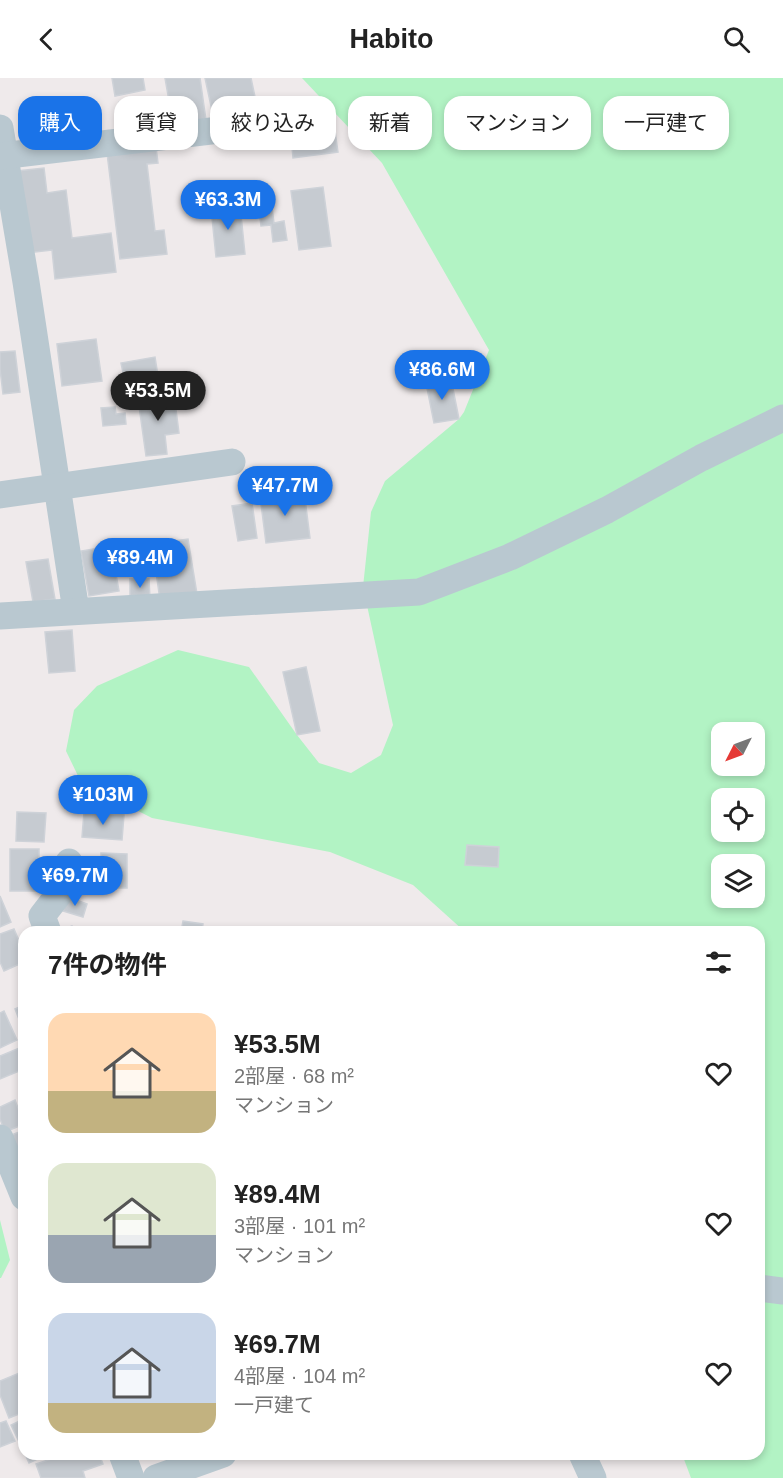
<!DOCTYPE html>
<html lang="ja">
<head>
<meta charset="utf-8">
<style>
	:root { --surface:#fff; --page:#f2f2f2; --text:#222; --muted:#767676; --accent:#1a73e8 }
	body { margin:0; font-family:Arial,"Noto Sans JP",sans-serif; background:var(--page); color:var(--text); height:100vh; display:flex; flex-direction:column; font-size:22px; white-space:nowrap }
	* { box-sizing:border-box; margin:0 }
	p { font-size:20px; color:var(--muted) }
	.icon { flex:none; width:33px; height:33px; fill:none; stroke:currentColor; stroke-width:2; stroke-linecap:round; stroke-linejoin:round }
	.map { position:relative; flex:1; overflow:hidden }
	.side { position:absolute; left:18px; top:848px; width:747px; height:534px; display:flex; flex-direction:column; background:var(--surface); border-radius:18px; box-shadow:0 3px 9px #0003 }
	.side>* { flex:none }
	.guide { position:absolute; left:18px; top:18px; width:747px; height:54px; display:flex; gap:12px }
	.needle { width:39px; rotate:228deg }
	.buttons { position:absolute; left:711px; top:644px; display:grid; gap:12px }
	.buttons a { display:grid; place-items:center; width:54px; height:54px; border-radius:12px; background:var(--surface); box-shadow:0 3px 9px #0003; font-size:30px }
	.price { position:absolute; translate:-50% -51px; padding:0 14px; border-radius:21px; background:var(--accent); color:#fff; font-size:20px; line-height:39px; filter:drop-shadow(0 2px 3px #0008) }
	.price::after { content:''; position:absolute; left:50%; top:36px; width:18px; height:14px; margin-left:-9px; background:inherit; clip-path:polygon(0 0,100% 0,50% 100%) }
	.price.selected { background:#222; color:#fff }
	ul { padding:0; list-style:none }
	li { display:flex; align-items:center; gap:18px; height:150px; padding:0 30px }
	li span { display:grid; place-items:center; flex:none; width:168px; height:120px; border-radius:18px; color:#555 }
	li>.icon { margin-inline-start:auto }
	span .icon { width:72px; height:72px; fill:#fffc; stroke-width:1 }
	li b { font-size:26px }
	h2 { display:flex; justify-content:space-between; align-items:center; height:72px; padding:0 30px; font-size:26px }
	.chip { padding:0 21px; border-radius:18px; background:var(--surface); box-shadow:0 3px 9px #0003; font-size:21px; line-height:54px }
	.chip.selected { background:var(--accent); color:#fff }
	header { display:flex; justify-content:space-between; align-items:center; height:78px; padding:0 30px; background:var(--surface); font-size:27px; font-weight:600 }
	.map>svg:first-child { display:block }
	.green { fill:#b2f3c4; fill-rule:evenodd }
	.building { fill:#c6cbd1; stroke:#ced2d8; stroke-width:1.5 }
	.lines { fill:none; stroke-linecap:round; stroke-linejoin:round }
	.street { stroke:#b9c8d0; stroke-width:27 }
</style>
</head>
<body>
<header><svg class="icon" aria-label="back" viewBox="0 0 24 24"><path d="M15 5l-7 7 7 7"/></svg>Habito<svg class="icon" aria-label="search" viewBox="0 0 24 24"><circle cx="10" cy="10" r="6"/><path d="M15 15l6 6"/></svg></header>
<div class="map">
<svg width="783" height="1400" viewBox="0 0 783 1400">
	<rect width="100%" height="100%" fill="#efeaeb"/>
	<g class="green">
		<path d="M 302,0 L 783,0 L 783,1400 L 691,1400 L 682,1376 L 759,1376 L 759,854 L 464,853 L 413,807 L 330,774 L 152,740 L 81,704 L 66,673 L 74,632 L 97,608 L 178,572 L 249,589 L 297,657 L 319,685 L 351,695 L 381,677 L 393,647 L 363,509 L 371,434 L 385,403 L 459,341 L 464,334 L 489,272 L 382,85 ZM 722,654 L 754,654 L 754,687 L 722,687 ZM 722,720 L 754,720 L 754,753 L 722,753 ZM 722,786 L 754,786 L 754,819 L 722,819 Z"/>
		<polygon points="0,1142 10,1182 1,1200 0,1200"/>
	</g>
	<g class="building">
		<polygon points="112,0 143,0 145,12 115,18"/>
		<polygon points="165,0 200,0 206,42 173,46"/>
		<polygon points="205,0 251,0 258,33 214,42"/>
		<polygon points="143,20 147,48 122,52 119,24"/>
		<polygon points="335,53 338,74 293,80 291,58"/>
		<polygon points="156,69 158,85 147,86 155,153 164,152 167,176 120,181 107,75"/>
		<polygon points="44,90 47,115 66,112 72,160 111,155 116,194 55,201 52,172 27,175 17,93"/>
		<polygon points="323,109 331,168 299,172 291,113"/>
		<polygon points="240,127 245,176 216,179 211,130"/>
		<polygon points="272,129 274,145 284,143 287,162 273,164 271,147 261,148 259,131"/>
		<polygon points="96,261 102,303 62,308 57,266"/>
		<polygon points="15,273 20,314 3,316 0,291 0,274"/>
		<polygon points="155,279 158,298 125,304 121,285"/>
		<polygon points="451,301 459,341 434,345 426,305"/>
		<polygon points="174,316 179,355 165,357 167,376 146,378 138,321"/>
		<polygon points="115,329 116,336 125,335 126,346 103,348 101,330"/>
		<polygon points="304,413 310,460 266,465 260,418"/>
		<polygon points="252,425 257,460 238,463 232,428"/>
		<polygon points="188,461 197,516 160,522 152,466"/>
		<polygon points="111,468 119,513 89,518 81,473"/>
		<polygon points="48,481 55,521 33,524 26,484"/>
		<polygon points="130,501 149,501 150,521 130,521"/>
		<polygon points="72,552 75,593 49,595 45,554"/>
		<polygon points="306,589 320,653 297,657 283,594"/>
		<polygon points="17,734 46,735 44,764 16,763"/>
		<polygon points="84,734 124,737 122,762 82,759"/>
		<polygon points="467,767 499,769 498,789 465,787"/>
		<rect x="10" y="771" width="29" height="42"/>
		<polygon points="101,775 127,776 127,810 101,810"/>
		<polygon points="0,818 11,844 0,849"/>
		<polygon points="68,819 87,826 83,839 63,833"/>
		<polygon points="183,843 203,846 202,854 181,854"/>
		<polygon points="72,848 75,854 57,854"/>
		<polygon points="14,851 24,874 24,884 4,893 0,884 0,856"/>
		<polygon points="24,927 24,954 15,931"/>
		<polygon points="4,933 17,962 0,970 0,935"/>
		<polygon points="24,968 24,991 0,1001 0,978"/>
		<polygon points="24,1010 24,1025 19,1012"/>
		<polygon points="15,1022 24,1046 5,1054 0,1041 0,1029"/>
		<polygon points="24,1052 24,1067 14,1071 9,1058"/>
		<polygon points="24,1293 24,1334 9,1340 0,1317 0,1303"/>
		<polygon points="24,1341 24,1374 11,1347"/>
		<polygon points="6,1343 15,1363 0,1369 0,1345"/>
		<polygon points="25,1376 48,1376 29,1385"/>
		<polygon points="66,1376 99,1376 103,1386 83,1393 85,1400 41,1400 36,1386"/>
	</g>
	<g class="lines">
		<g class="street">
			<polyline points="0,50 26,204 76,533"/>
			<polyline points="0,78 253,48"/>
			<polyline points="0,417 232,384"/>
			<polyline points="0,538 419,514 510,479 607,432 701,380 783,340"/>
			<polyline points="48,854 42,838 69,803 69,784"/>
			<polyline points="0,1060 24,1119"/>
			<polyline points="759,1210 783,1213"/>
			<polyline points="122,1376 131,1400"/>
			<polyline points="582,1376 593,1400"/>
			<polyline points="156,1400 223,1376"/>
		</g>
	</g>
</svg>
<div class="buttons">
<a><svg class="needle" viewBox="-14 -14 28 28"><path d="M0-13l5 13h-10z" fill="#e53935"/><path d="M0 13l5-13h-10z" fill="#767676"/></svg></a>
<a><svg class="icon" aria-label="locate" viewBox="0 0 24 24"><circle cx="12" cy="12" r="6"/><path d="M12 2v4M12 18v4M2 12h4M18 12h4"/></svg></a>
<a><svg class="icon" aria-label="layers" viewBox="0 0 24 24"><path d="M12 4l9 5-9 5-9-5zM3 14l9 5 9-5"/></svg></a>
</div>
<b class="price" style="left:228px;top:153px">¥63.3M</b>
<b class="price" style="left:442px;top:323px">¥86.6M</b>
<b class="price selected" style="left:158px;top:344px">¥53.5M</b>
<b class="price" style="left:285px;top:439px">¥47.7M</b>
<b class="price" style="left:140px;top:511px">¥89.4M</b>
<b class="price" style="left:103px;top:748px">¥103M</b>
<b class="price" style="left:75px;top:829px">¥69.7M</b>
<div class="guide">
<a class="chip selected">購入</a>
<a class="chip">賃貸</a>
<a class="chip">絞り込み</a>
<a class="chip">新着</a>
<a class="chip">マンション</a>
<a class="chip">一戸建て</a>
</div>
<section class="side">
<h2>7件の物件<svg class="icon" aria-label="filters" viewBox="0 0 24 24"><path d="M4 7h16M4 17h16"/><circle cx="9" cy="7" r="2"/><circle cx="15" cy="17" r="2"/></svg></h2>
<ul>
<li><span style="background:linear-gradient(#ffd9b3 65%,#c2b280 0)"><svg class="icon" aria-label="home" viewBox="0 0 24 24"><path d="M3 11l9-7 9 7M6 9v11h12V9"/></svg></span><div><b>¥53.5M</b><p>2部屋 · 68 m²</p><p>マンション</p></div><svg class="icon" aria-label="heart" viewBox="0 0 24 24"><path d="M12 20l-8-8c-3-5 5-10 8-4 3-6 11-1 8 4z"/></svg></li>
<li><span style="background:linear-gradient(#dfe7d0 60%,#9aa5b1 0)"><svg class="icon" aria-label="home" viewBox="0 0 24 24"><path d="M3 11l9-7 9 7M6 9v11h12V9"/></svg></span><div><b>¥89.4M</b><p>3部屋 · 101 m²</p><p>マンション</p></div><svg class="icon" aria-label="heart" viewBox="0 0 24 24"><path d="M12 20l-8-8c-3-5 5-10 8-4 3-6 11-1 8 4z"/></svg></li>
<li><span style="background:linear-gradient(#c9d6e8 75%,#c2b280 0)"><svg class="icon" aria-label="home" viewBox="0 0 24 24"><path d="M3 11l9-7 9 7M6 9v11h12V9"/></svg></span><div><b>¥69.7M</b><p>4部屋 · 104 m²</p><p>一戸建て</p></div><svg class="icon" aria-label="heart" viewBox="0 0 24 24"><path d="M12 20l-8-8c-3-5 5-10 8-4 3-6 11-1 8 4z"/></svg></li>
</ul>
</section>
</div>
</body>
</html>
